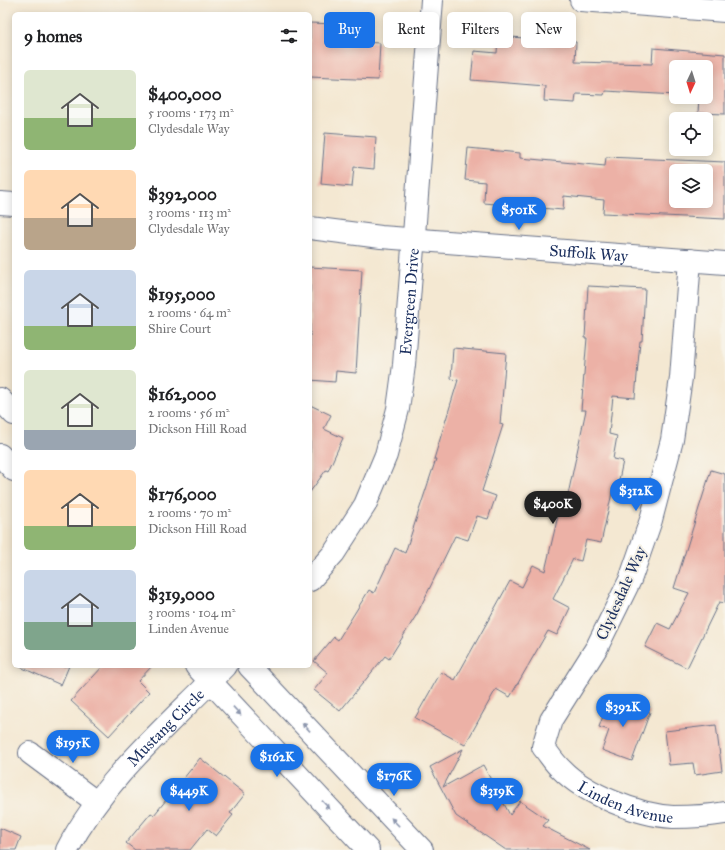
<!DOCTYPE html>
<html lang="en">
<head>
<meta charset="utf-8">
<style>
	:root { --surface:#fff; --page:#f2f2f2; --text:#202124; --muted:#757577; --accent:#1a73e8 }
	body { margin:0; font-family:"IM FELL Great Primer",serif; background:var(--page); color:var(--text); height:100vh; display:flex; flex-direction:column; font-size:15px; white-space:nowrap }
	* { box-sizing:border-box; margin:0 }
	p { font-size:13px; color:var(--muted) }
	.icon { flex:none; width:22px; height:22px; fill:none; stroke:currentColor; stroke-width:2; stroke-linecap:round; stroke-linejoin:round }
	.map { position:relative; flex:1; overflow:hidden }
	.sheet { position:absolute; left:12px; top:12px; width:300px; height:656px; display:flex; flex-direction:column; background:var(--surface); border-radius:6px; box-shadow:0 2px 10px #0003 }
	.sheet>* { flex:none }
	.hud { position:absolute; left:324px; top:12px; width:341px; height:36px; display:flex; gap:8px }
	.needle { width:26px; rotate:184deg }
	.fabs { position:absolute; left:669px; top:60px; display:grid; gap:8px }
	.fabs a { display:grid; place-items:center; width:44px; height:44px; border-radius:6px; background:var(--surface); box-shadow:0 2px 10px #0003; font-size:20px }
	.price { position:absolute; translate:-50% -34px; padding:0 9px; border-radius:14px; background:var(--accent); color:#fff; font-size:13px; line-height:26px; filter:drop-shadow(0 1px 2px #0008) }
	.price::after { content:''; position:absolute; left:50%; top:24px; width:12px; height:9px; margin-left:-6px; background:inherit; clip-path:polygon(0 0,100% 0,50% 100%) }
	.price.active { background:#222; color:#fff }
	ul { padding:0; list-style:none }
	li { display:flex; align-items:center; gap:12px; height:100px; padding:0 12px }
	li span { display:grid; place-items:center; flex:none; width:112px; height:80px; border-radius:6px; color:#555 }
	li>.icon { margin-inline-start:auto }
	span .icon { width:48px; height:48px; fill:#fffc; stroke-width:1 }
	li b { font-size:17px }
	h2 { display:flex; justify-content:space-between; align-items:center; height:48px; padding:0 12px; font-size:17px }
	.pill { padding:0 14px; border-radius:6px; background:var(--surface); box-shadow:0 2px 10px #0003; font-size:14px; line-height:36px }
	.pill.active { background:var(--accent); color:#fff }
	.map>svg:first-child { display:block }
	.building { fill:#ecb1a6; fill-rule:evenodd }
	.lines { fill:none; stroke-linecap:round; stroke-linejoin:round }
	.street-casing { stroke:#677087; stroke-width:24 }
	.secondary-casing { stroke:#677087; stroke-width:24 }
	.street { stroke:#fff; stroke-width:22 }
	.secondary { stroke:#fff; stroke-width:22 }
	.oneway { fill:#8d97ae }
	.labels { text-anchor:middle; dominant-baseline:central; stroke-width:4; stroke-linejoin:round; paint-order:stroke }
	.street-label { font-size:16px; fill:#1b2f5e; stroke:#f7f3e8 }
</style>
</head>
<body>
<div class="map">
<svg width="725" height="850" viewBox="0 0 725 850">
	<rect width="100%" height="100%" fill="#f7f3e8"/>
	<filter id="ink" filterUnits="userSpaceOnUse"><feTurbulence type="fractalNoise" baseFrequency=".025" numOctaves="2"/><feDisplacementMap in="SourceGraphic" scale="8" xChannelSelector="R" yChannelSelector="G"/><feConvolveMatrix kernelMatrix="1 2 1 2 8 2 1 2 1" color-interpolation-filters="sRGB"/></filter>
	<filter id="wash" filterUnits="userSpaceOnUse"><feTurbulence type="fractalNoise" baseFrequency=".012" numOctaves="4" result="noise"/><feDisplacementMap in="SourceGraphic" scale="16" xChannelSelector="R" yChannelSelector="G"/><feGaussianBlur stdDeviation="0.9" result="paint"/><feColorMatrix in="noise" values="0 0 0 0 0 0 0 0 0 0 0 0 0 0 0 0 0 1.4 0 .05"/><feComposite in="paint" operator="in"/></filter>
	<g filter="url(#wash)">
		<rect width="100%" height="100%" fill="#f4e8d2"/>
		<g id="blocks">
			<g class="building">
				<polygon points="310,23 361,25 360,42 380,43 378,80 310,77"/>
				<polygon points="498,36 576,42 575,62 652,64 653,48 725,54 725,114 698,113 699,97 706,97 706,67 676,67 676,95 605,91 604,95 576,94 575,103 544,101 545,86 471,80 474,51 497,53"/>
				<polygon points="325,133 376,137 374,169 354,167 352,187 321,184"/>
				<path d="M 468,148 L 520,153 L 520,158 L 605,166 L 606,157 L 725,162 L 725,219 L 603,213 L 604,200 L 564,196 L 563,210 L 484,203 L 485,182 L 465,180 ZM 676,171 L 706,171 L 706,201 L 676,201 Z"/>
				<polygon points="310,267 362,270 356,373 336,371 335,382 310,380"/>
				<polygon points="588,286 645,289 642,341 640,341 635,398 613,396 609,434 617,436 613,459 623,461 617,489 613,488 601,543 586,540 581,561 573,559 553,599 570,608 557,635 548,631 510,697 496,689 465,745 415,718 441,672 455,680 510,581 522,587 533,565 545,571 561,503 566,504 586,410 581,410 587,338 585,338"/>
				<polygon points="453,348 506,353 500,424 503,425 482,491 496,496 488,519 477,516 468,540 455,536 417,614 389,659 385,656 340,711 314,690 328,673 314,661 334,637 338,640 369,590 374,593 395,548 405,553 436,459 434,459 458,380 451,379"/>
				<polygon points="310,405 331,415 324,429 343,438 328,471 326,470 310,492"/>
				<polygon points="711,470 725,474 725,603 719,602 687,668 645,647 657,623 670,629 689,593 674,588"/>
				<polygon points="18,666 69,666 61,685"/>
				<polygon points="103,666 152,666 138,681 149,692 109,736 71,701"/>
				<polygon points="610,697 650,712 632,761 602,750 609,730 599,727"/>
				<polygon points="716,725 722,771 695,775 693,763 669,765 665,731"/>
				<polygon points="463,749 443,787 483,765 510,815 520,801 548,820 543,826 590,850 506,850 456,816 430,767"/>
				<polygon points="200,758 245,794 230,813 233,815 216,836 207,829 190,850 135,850 126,843 151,813 154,815"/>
				<polygon points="0,828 21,837 16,850 0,850"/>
			</g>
		</g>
	</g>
	<g filter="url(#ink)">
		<use href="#blocks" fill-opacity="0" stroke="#677087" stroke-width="1"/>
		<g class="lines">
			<g class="street-casing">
				<g id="street">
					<polyline points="581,0 725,11"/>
					<polyline points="0,203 14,204"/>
					<path id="s1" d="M 310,228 L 381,237 L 725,263"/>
					<path id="s2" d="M 690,260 L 681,378 L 672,440 L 651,520 L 630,580 L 597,647 L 551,720 L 543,747 C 549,754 554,763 561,769 C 585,794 638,815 673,817 C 690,817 708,816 725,813"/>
					<path id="s3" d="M 310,580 L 334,553 L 365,505 L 386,455 L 398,409 L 404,365 L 432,0"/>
					<polyline points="30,753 96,802"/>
					<path id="s4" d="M 67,850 C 105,777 170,724 226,666"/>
				</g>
			</g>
			<g class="secondary-casing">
				<g id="secondary">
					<polyline points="0,399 14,414"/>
					<polyline points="0,455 14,470"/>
					<polyline points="196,666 368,850"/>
					<polyline points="249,666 422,850"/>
				</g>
			</g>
			<use href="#street" class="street"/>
			<use href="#secondary" class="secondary"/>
		</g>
		<defs><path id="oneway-solid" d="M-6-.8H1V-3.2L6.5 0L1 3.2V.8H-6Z"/></defs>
		<g class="oneway">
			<use href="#oneway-solid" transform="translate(237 711) rotate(47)"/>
			<use href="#oneway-solid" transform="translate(306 727) rotate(-133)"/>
			<use href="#oneway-solid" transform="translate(326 805) rotate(47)"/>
			<use href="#oneway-solid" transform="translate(395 822) rotate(-134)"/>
		</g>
	</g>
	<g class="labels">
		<g class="street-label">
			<text stroke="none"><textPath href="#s1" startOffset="280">Suffolk Way</textPath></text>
			<text stroke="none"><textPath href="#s3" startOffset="303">Evergreen Drive</textPath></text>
			<text transform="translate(621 593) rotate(-66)">Clydesdale Way</text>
			<text stroke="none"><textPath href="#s4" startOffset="158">Mustang Circle</textPath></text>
			<text stroke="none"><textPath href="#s2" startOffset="619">Linden Avenue</textPath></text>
		</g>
	</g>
</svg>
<div class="fabs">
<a><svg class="needle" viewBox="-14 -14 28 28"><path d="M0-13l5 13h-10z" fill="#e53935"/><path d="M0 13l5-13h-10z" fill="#757577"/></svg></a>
<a><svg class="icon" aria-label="locate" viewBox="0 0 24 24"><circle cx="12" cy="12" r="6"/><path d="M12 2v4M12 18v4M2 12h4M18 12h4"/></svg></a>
<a><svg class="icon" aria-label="layers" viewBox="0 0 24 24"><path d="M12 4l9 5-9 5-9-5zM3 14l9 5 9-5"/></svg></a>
</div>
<b class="price" style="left:519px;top:231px">$501K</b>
<b class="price" style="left:636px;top:512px">$312K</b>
<b class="price active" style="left:553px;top:525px">$400K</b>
<b class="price" style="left:623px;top:728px">$392K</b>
<b class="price" style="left:73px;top:764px">$195K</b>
<b class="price" style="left:277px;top:778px">$162K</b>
<b class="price" style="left:394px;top:797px">$176K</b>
<b class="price" style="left:189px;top:812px">$449K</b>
<b class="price" style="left:497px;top:812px">$319K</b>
<div class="hud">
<a class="pill active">Buy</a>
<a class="pill">Rent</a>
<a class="pill">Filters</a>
<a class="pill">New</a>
</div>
<section class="sheet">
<h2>9 homes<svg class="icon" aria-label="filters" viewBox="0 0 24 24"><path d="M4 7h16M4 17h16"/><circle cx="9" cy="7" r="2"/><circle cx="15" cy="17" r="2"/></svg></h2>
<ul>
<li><span style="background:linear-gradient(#dfe7d0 60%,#8fb573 0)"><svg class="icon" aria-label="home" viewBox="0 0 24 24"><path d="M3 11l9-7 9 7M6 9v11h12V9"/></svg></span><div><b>$400,000</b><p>5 rooms · 173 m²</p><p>Clydesdale Way</p></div></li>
<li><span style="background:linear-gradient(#ffd9b3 60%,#b9a48a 0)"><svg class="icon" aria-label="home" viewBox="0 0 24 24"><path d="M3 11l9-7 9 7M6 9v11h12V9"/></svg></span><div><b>$392,000</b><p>3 rooms · 113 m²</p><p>Clydesdale Way</p></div></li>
<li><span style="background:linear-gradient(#c9d6e8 70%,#8fb573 0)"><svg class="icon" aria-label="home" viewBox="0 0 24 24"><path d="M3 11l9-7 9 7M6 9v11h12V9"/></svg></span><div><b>$195,000</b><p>2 rooms · 64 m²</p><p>Shire Court</p></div></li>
<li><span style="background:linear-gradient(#dfe7d0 75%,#9aa5b1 0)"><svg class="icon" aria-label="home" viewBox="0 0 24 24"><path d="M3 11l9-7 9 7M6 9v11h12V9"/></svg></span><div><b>$162,000</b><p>2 rooms · 56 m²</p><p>Dickson Hill Road</p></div></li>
<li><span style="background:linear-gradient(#ffd9b3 70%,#8fb573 0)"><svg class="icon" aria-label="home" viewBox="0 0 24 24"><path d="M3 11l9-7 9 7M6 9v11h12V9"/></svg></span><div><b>$176,000</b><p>2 rooms · 70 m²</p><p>Dickson Hill Road</p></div></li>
<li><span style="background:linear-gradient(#c9d6e8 65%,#7fa58c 0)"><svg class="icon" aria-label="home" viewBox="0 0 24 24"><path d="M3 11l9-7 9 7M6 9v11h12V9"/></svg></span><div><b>$319,000</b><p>3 rooms · 104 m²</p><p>Linden Avenue</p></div></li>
</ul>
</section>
</div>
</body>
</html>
